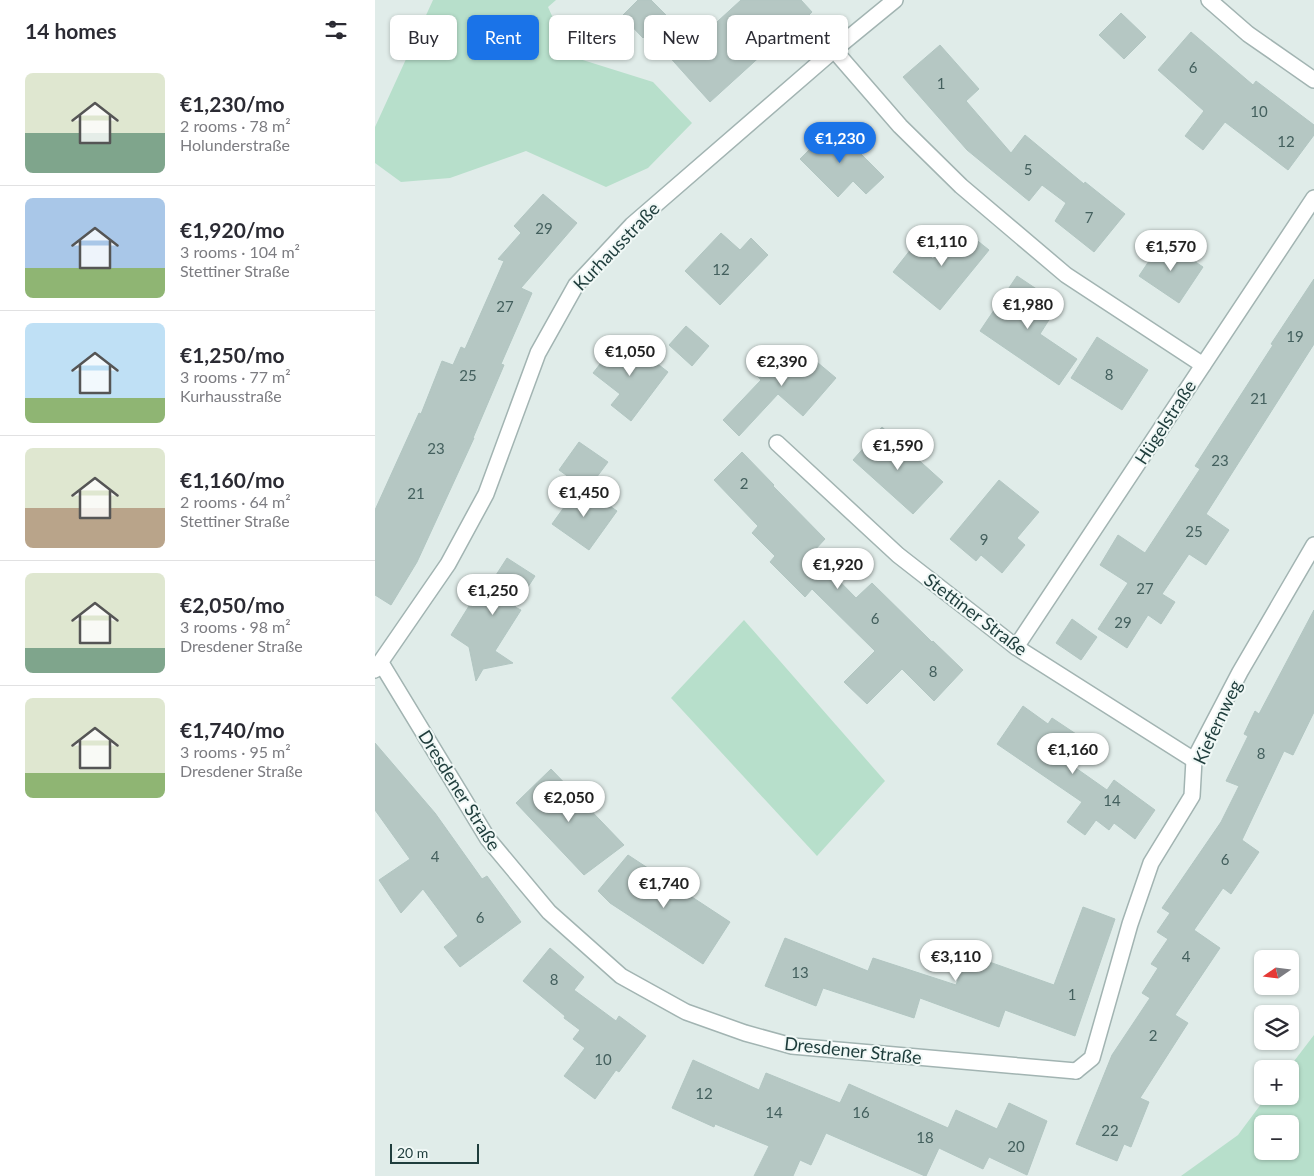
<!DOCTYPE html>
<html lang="en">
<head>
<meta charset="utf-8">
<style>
	:root { --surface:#fff; --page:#f7f7f7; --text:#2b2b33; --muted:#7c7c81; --line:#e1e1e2; --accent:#1a73e8 }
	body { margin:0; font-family:Lato,sans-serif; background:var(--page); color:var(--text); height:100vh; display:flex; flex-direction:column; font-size:19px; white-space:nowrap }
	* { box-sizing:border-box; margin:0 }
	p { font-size:16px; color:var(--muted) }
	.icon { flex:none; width:28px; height:28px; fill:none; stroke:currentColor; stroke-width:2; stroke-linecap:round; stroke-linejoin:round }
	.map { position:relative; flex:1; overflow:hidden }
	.sheet { display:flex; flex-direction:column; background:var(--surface); width:375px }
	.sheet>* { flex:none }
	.top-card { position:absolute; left:15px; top:15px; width:475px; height:45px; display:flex; gap:10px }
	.needle { width:32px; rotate:256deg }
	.buttons { position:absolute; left:879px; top:950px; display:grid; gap:10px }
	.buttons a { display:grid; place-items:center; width:45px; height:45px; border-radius:8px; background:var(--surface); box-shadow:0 1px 4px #0004; font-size:25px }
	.scale { position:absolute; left:15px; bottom:12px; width:89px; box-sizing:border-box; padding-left:5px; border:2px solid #1f3d3c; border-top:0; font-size:14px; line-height:18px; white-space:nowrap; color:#1f3d3c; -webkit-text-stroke:4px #f0f8f6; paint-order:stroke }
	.price { position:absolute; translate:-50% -42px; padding:0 11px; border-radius:18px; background:#fff; color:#222; font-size:16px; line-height:32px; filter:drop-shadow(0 1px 2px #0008) }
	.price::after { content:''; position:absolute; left:50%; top:30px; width:15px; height:11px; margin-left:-8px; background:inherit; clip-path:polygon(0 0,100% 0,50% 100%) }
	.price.current { background:var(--accent); color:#fff }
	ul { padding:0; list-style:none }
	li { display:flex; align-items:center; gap:15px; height:125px; padding:0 25px }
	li+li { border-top:1px solid var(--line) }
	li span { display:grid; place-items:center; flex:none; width:140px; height:100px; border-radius:8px; color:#555 }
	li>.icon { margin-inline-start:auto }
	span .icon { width:60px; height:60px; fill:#fffc; stroke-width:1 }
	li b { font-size:21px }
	h2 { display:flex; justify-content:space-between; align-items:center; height:60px; padding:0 25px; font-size:21px }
	.tag { padding:0 18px; border-radius:8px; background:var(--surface); box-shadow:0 1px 4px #0004; font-size:18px; line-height:45px }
	.tag.current { background:var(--accent); color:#fff }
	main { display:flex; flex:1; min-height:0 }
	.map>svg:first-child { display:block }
	.green { fill:#b7dfcb; fill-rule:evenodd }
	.building { fill:#b5c7c3; stroke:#b2c6c2 }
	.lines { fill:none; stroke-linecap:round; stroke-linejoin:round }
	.service-casing { stroke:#a2b4b2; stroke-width:18 }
	.minor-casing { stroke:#a2b4b2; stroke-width:18 }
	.service { stroke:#fff; stroke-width:15 }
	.minor { stroke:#fff; stroke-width:15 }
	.labels { text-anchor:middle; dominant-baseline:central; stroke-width:4; stroke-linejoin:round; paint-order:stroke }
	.number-label { font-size:15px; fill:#44605e }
	.street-label { font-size:18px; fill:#1f3d3c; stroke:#f0f8f6 }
</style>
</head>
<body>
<main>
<section class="sheet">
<h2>14 homes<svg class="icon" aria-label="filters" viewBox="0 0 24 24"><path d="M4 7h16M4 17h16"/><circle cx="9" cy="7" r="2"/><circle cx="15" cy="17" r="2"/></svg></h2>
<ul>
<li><span style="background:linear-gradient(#dfe7d0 60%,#7fa58c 0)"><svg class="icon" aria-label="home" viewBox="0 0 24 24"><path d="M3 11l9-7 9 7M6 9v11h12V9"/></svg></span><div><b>€1,230/mo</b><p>2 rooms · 78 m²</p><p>Holunderstraße</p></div></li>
<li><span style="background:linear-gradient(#a9c7e8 70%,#8fb573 0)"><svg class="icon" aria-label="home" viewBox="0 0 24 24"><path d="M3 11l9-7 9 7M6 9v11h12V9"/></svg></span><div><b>€1,920/mo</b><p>3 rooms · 104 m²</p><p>Stettiner Straße</p></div></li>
<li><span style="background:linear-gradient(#bfe0f5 75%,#8fb573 0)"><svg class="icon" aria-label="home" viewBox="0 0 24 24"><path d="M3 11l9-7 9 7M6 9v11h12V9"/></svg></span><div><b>€1,250/mo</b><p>3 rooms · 77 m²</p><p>Kurhausstraße</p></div></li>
<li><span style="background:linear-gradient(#dfe7d0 60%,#b9a48a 0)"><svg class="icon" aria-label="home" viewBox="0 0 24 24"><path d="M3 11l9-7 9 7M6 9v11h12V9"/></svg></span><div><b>€1,160/mo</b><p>2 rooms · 64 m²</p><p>Stettiner Straße</p></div></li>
<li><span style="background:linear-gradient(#dfe7d0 75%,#7fa58c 0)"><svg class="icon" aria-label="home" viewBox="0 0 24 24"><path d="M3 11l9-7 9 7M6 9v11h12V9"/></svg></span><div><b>€2,050/mo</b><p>3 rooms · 98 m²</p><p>Dresdener Straße</p></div></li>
<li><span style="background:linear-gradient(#dfe7d0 75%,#8fb573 0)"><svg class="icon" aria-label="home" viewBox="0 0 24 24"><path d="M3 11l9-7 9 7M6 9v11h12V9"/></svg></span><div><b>€1,740/mo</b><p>3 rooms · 95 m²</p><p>Dresdener Straße</p></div></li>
</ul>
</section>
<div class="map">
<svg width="939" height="1176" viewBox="0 0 939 1176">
	<rect width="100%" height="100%" fill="#e0ece9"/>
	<g class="green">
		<polygon points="58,0 181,0 173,7 195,56 278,82 317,123 273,168 231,187 151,151 75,178 26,182 0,163 0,127"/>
		<polygon points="369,620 510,781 442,856 296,698"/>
		<path d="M 939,1035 L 939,1176 L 806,1176 L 863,1135 L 892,1096 L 915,1096 L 915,1069 L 913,1069 ZM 888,1124 L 915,1124 L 915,1151 L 888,1151 Z"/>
	</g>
	<g class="building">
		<polygon points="263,0 276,0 319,43 366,0 426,0 437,12 404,45 401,42 335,102 273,33 268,38 247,16"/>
		<polygon points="746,13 771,37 749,59 724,35"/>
		<polygon points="816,32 878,85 881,81 939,125 939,135 913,170 850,122 828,150 810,136 829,111 783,70"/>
		<polygon points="565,45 604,89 591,101 636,153 650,135 709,184 710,182 750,214 719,252 680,221 691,203 667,185 654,201 592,150 528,77"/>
		<polygon points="458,126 509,177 491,194 478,181 463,197 425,159"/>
		<polygon points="168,194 202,223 146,288 157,293 126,364 129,365 98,438 99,438 42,562 16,605 0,595 0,510 44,413 46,414 67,361 78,365 86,347 90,349 129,261 123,259 146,233 139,226"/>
		<polygon points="584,226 614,250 565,310 518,272 540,244 558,259"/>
		<polygon points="346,233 365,250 376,238 393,255 345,305 310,271"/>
		<polygon points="788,240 828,267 804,303 764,276"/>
		<polygon points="642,276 684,304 665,334 702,359 684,385 605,331"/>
		<polygon points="939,279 939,344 831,514 854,530 831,565 814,554 787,594 800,602 786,624 773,615 752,648 723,629 753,583 725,565 743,535 770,553 825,469 820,466 898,345 896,344"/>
		<polygon points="311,326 334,346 317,366 294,345"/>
		<polygon points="247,336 293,372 256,421 236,405 245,394 218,373"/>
		<polygon points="722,337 773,370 747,410 696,378"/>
		<polygon points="424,347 461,378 428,416 403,394 364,436 348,420 386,380 379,373 399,349 413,361"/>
		<polygon points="507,427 568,482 538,514 478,460"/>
		<polygon points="204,442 233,462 212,490 184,470"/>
		<polygon points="367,452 399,485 398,486 450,539 437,553 481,598 497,583 557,642 558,641 588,670 559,701 527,669 492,704 469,682 500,651 437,589 430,597 395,562 400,556 377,533 383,526 339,480"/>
		<polygon points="624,480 664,512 642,538 650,545 627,573 606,555 601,561 575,539"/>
		<polygon points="205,485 242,511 214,550 177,524"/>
		<polygon points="132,558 160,576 140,607 146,610 120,651 138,663 108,669 101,681 94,647 76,635 107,585 112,589"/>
		<polygon points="939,610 939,712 918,755 909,751 867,840 884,852 856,894 848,888 819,930 845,948 800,1015 813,1023 765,1098 774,1102 756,1147 749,1144 742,1161 701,1144 737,1055 775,998 767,993 783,968 776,964 793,939 782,932 795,913 787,908 846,822 864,786 851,781 873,736 869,734 880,711 884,714"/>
		<polygon points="697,619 722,637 706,660 681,643"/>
		<polygon points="648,706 673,724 677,718 704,736 688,759 732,790 739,780 780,810 760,839 739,823 734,830 721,820 710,835 692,822 707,802 622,744"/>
		<polygon points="0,743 60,813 107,879 112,876 146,922 85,967 69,947 83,936 48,889 26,913 4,880 35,859 0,810"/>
		<polygon points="176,769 249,845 209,875 141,803"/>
		<polygon points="253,855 355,922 328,964 235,903 223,891"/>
		<polygon points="708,907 740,919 700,1036 630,1010 624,1027 545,998 539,1018 448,988 441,1006 390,986 410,938 493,971 498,958 581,985 592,954 679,985"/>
		<polygon points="175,948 209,977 199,990 241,1021 244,1016 271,1036 244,1072 241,1070 220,1099 189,1076 210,1048 198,1039 205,1030 189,1018 190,1016 148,981"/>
		<polygon points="318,1060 384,1090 391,1073 465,1103 474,1084 573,1128 581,1110 622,1129 634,1103 672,1121 652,1175 614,1157 608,1169 564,1148 551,1176 550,1176 451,1133 436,1165 425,1160 418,1176 379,1176 394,1146 340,1124 339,1127 297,1108"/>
	</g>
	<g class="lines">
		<g class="service-casing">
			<polyline id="service" points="701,1071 717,1058 755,924 776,863 817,796 819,760"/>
		</g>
		<g class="minor-casing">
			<g id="minor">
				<polyline points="834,0 873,34 939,80"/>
				<polyline points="459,50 525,126 586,186 691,275 828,365"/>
				<polyline points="402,443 523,555 641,647 819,760 865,672 939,545"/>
				<polyline points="641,647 939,198"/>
				<polyline points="6,663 113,839 174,912 246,976 311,1012 370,1033 417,1046 701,1071"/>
				<polyline points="0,670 73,564 111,494 163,353 201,285 257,225 459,50 520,0"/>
			</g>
		</g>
		<use href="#service" class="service"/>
		<use href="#minor" class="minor"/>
	</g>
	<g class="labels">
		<g class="number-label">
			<text x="818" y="67">6</text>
			<text x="566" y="83">1</text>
			<text x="884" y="111">10</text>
			<text x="911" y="141">12</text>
			<text x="653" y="169">5</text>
			<text x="714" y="217">7</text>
			<text x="169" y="228">29</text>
			<text x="346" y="269">12</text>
			<text x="130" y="306">27</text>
			<text x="920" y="336">19</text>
			<text x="734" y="374">8</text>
			<text x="93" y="375">25</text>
			<text x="884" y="398">21</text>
			<text x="61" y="448">23</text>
			<text x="845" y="460">23</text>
			<text x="369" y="483">2</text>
			<text x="41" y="493">21</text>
			<text x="819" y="531">25</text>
			<text x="609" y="539">9</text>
			<text x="770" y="588">27</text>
			<text x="500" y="618">6</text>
			<text x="748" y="622">29</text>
			<text x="558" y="671">8</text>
			<text x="886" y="753">8</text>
			<text x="737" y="800">14</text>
			<text x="60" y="856">4</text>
			<text x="850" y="859">6</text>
			<text x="105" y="917">6</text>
			<text x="811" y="956">4</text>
			<text x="425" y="972">13</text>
			<text x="179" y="979">8</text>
			<text x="697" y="994">1</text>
			<text x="778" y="1035">2</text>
			<text x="228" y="1059">10</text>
			<text x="329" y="1093">12</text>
			<text x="399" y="1112">14</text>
			<text x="486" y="1112">16</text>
			<text x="735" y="1130">22</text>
			<text x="550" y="1137">18</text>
			<text x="641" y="1146">20</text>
		</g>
		<g class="street-label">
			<text transform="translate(241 246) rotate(-46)">Kurhausstraße</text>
			<text transform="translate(790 422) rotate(-57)">Hügelstraße</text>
			<text transform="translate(601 614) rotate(37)">Stettiner Straße</text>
			<text transform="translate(842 722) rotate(-65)">Kiefernweg</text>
			<text transform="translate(85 790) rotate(58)">Dresdener Straße</text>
			<text transform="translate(478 1050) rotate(6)">Dresdener Straße</text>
		</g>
	</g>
</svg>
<div class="buttons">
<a><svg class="needle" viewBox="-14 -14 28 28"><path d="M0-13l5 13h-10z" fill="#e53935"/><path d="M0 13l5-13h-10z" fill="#7c7c81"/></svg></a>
<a><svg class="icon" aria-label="layers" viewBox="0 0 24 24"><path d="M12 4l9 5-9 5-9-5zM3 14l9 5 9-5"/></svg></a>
<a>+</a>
<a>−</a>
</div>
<div class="scale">20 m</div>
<b class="price current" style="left:465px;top:164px">€1,230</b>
<b class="price" style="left:567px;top:267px">€1,110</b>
<b class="price" style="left:796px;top:272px">€1,570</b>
<b class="price" style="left:653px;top:330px">€1,980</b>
<b class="price" style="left:255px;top:377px">€1,050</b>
<b class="price" style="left:407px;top:387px">€2,390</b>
<b class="price" style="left:523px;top:471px">€1,590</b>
<b class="price" style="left:209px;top:518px">€1,450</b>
<b class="price" style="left:463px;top:590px">€1,920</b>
<b class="price" style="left:118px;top:616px">€1,250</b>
<b class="price" style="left:698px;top:775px">€1,160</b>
<b class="price" style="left:194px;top:823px">€2,050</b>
<b class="price" style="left:289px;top:909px">€1,740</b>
<b class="price" style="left:581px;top:982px">€3,110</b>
<div class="top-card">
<a class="tag">Buy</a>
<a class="tag current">Rent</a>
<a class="tag">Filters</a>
<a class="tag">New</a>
<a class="tag">Apartment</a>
</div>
</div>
</main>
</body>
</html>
